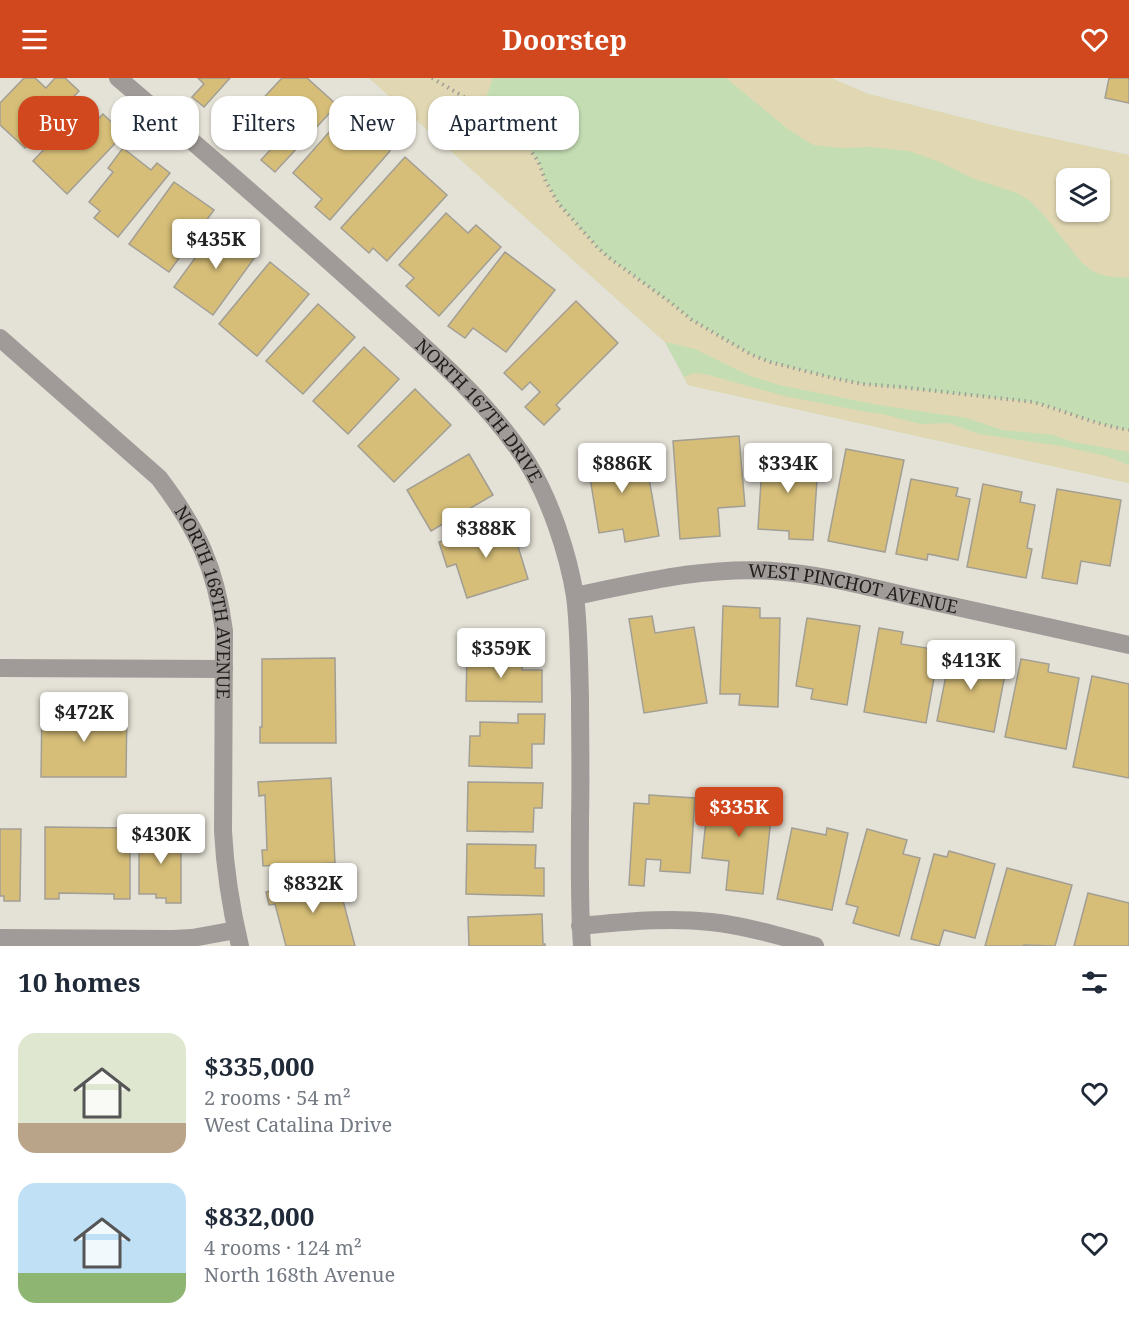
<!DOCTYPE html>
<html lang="en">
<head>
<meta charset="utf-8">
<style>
	:root { --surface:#fff; --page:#f6f6f7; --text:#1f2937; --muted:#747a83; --accent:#d1481e }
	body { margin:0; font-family:"Noto Serif",serif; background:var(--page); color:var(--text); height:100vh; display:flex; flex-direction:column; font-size:22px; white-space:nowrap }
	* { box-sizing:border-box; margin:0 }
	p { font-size:20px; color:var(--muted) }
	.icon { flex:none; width:33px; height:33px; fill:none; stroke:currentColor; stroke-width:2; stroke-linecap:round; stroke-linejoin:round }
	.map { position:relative; height:868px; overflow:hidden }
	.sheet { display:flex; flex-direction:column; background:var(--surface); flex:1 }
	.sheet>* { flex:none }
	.hud { position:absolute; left:18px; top:18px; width:600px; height:54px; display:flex; gap:12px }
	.fabs { position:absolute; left:1056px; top:90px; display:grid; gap:12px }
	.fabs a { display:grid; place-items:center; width:54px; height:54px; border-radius:12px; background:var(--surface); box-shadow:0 2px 4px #0004; font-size:30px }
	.price { position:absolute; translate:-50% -51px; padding:0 14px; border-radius:6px; background:#fff; color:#222; font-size:20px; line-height:39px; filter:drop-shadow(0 2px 3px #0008) }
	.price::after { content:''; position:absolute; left:50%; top:36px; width:18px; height:14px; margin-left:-9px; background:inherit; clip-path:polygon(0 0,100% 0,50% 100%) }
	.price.on { background:var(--accent); color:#fff }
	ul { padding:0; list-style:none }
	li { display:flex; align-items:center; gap:18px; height:150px; padding:0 18px }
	li span { display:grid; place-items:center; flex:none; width:168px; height:120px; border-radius:18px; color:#555 }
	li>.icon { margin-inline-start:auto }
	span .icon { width:72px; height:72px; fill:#fffc; stroke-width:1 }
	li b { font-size:26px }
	h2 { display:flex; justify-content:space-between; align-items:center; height:72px; padding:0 18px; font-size:26px }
	.pill { padding:0 21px; border-radius:18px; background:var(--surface); box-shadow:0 2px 4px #0004; font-size:21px; line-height:54px }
	.pill.on { background:var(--accent); color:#fff }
	header { display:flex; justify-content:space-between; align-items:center; height:78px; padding:0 18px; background:var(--accent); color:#fff; font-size:27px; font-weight:700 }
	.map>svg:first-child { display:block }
	.green { fill:#c4ddb3; fill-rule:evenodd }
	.sand { fill:#e1d8b3; fill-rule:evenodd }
	.building { fill:#d6be78; stroke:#a29e94; stroke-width:1.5 }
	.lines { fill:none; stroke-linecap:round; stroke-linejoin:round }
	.path { stroke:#9f9d94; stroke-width:4; stroke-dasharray:1.5 4.5; stroke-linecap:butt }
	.street { stroke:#a09b99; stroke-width:18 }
	.labels { text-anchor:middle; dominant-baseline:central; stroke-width:4.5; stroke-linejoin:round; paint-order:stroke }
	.street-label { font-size:18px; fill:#211f1c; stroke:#e4e1d6 }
</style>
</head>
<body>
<header><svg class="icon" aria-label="menu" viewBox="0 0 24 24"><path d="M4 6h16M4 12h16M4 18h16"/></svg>Doorstep<svg class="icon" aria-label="heart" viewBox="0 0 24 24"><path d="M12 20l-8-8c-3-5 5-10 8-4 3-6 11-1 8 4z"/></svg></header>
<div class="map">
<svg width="1129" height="868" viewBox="0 0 1129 868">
	<rect width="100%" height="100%" fill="#e4e1d6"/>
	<path class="green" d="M 369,0 L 831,0 L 868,16 L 1008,51 L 1129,77 L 1129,405 L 688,307 L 665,264 ZM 1066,100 L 1100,100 L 1100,134 L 1066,134 Z"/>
	<g class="sand">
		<path d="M 369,0 L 493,0 L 482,31 L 517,57 L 528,68 L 538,83 L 547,104 L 559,126 L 598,170 L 608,179 L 670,224 L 692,242 L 752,277 L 770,284 L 833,300 L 862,306 L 1014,322 C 1026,323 1039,325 1051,329 C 1077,337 1102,348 1129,352 L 1129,374 L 1073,364 L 1053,357 L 1002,352 L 967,340 L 878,327 L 779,307 L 748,297 L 695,271 L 665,264 Z"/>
		<path d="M 726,0 L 831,0 L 868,16 L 1008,51 L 1129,77 L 1129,200 L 1106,198 L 1094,194 L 1082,185 L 1043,136 L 1030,123 L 1017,115 L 972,100 L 940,84 L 909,73 L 870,69 L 842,70 L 813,67 L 789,52 ZM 1066,100 L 1100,100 L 1100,134 L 1066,134 Z"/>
		<polygon points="694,295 709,297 784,318 867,334 883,336 912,344 921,346 949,345 979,356 1061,368 1106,378 1129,387 1129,405 688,307 684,299"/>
	</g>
	<g class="building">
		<polygon points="24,0 35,0 46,10 55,0 65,0 79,13 25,70 0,47 0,25"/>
		<polygon points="198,0 230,0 204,29 192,19 204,6"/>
		<polygon points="282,0 307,0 337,27 275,94 261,82 271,71 241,44"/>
		<polygon points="1109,0 1129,0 1129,25 1105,20"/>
		<polygon points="346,35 390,73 330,142 315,129 322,121 293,95"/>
		<polygon points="103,36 124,56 67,116 33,83 72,42 85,54"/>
		<polygon points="123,70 151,92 157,85 170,95 118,159 94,140 100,133 89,124 113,94 108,90"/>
		<polygon points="405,79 447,117 387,183 373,170 369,175 341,150"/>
		<polygon points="174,104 214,132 169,194 129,166"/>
		<polygon points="446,135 468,155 476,147 501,169 439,238 406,208 414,200 399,187"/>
		<polygon points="219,147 258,175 213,237 174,209"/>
		<polygon points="505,174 555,212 506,274 473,250 465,260 448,248"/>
		<polygon points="270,184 309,216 257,278 219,246"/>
		<polygon points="576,223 618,265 556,327 560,331 544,347 525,329 540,314 530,304 522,312 504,295"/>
		<polygon points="318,226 355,259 303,316 266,283"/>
		<polygon points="364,269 399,301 348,356 313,323"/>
		<polygon points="415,311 451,347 394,404 358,368"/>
		<polygon points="739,358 745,428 718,430 720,458 680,461 673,363"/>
		<polygon points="623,369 625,381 645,377 659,458 625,464 623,451 599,455 586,375"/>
		<polygon points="846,371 904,382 885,474 828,463"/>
		<polygon points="763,372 801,374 801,385 818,386 813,462 789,461 789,453 758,451"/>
		<polygon points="469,376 493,417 431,453 407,412"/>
		<polygon points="911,401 958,410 956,418 970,421 958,482 928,476 927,482 896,476"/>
		<polygon points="983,406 1022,414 1020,424 1035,427 1027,470 1032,471 1026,500 967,489"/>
		<polygon points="1057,411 1121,422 1110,488 1081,483 1077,506 1042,500"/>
		<polygon points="510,442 528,501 467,520 456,486 447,489 439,464"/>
		<polygon points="723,528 760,530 760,540 780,540 778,629 739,627 740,616 720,616"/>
		<polygon points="652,538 655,555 694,549 707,625 644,635 629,541"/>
		<polygon points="807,540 860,548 847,627 811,621 813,611 796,608"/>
		<polygon points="879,550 903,554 901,566 939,572 926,645 864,634"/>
		<polygon points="952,567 985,573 983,586 1006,591 994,654 937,643"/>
		<polygon points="467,574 523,575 522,592 542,592 542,624 466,623"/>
		<polygon points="335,580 336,665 260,665 260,649 262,649 262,581"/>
		<polygon points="1021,581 1049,586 1048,594 1079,600 1066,671 1005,659"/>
		<polygon points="1092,598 1129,606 1129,700 1073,689"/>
		<polygon points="42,627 58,627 58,632 113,633 113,627 127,627 126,699 41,699"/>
		<polygon points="518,636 545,636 544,666 532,666 532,690 469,688 470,658 480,658 480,644 518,645"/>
		<polygon points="331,700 335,785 263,788 262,772 267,772 265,717 259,718 258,704"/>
		<polygon points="468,704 543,705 542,730 534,730 533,754 467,753"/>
		<polygon points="709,714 773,721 763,816 726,812 729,783 702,780"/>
		<polygon points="649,717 695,720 690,795 660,793 661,782 646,781 644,808 629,807 634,725 649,726"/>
		<polygon points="45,749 130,750 130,821 114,821 114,816 59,815 59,821 45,821"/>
		<polygon points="792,750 826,757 827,750 848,755 832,832 777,821"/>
		<polygon points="0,751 21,751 20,823 4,823 4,818 0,818"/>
		<polygon points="165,751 181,751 181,825 166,825 166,820 156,820 156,816 139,816 139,755 165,755"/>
		<polygon points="867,751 907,762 903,776 920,780 899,858 853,845 858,829 846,826"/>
		<polygon points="467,766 536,767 535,790 544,790 544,818 466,816"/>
		<polygon points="949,773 995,786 975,860 944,852 939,868 911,861 934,776 947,779"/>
		<polygon points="1007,790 1072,807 1055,868 1024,867 1024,868 985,868"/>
		<polygon points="336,796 355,868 286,868 275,826 269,827 266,814"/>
		<polygon points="1088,815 1129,825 1129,868 1074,868"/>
		<polygon points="542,836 543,866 545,866 545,868 469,868 468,839"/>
	</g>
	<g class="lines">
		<path class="path" d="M 432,0 L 469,22 L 523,62 L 538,83 L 546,104 L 559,126 L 598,170 L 608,179 L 670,224 L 692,242 L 752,277 L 770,284 L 833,300 L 863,306 L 901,309 L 1033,324 C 1066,333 1096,347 1129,352"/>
		<g class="street">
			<path id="s1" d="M 118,0 C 203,72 287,145 370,220 C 425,270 486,320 527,384 C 550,421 568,475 575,518 C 579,550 579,587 580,619 C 580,659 581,700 580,741 C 580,783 579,826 582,868"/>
			<path id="s2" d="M 0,260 L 159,400 C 197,450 216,490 224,553 L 223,753 C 225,792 231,830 240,868"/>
			<path id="s3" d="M 575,518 C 639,505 706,488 773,493 C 821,496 869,509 916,520 C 987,535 1058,551 1129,567"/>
			<polyline points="0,590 224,591"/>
			<path d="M 580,848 C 624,844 667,839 711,844 C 746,848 781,858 815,868"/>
			<polyline points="0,860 172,861 192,860 236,852"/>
		</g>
	</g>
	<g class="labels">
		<g class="street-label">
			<text stroke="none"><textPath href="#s1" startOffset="492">NORTH 167TH DRIVE</textPath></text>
			<text stroke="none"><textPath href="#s3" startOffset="282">WEST PINCHOT AVENUE</textPath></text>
			<text stroke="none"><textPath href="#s2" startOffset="348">NORTH 168TH AVENUE</textPath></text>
		</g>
	</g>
</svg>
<div class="fabs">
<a><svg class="icon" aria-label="layers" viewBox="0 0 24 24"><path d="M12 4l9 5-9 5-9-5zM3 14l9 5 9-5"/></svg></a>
</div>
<b class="price" style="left:216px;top:192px">$435K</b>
<b class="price" style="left:622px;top:416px">$886K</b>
<b class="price" style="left:788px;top:416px">$334K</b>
<b class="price" style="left:486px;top:481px">$388K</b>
<b class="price" style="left:501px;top:601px">$359K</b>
<b class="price" style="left:971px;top:613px">$413K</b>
<b class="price" style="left:84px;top:665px">$472K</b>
<b class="price on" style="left:739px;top:760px">$335K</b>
<b class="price" style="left:161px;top:787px">$430K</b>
<b class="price" style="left:313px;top:836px">$832K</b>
<div class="hud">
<a class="pill on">Buy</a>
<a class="pill">Rent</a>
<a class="pill">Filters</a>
<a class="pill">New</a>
<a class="pill">Apartment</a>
</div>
</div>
<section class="sheet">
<h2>10 homes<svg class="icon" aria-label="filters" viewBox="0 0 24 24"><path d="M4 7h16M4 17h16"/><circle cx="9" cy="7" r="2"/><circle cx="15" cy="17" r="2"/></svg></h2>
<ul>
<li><span style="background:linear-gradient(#dfe7d0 75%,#b9a48a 0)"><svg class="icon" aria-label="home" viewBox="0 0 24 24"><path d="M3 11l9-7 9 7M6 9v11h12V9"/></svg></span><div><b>$335,000</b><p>2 rooms · 54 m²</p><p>West Catalina Drive</p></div><svg class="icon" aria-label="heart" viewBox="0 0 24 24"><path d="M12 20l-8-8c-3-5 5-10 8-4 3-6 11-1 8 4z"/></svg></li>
<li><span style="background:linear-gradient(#bfe0f5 75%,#8fb573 0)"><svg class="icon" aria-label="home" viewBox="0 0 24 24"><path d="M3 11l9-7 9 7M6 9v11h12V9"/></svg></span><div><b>$832,000</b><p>4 rooms · 124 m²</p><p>North 168th Avenue</p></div><svg class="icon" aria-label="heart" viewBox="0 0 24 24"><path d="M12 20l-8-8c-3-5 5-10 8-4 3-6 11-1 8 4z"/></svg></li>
</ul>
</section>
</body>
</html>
